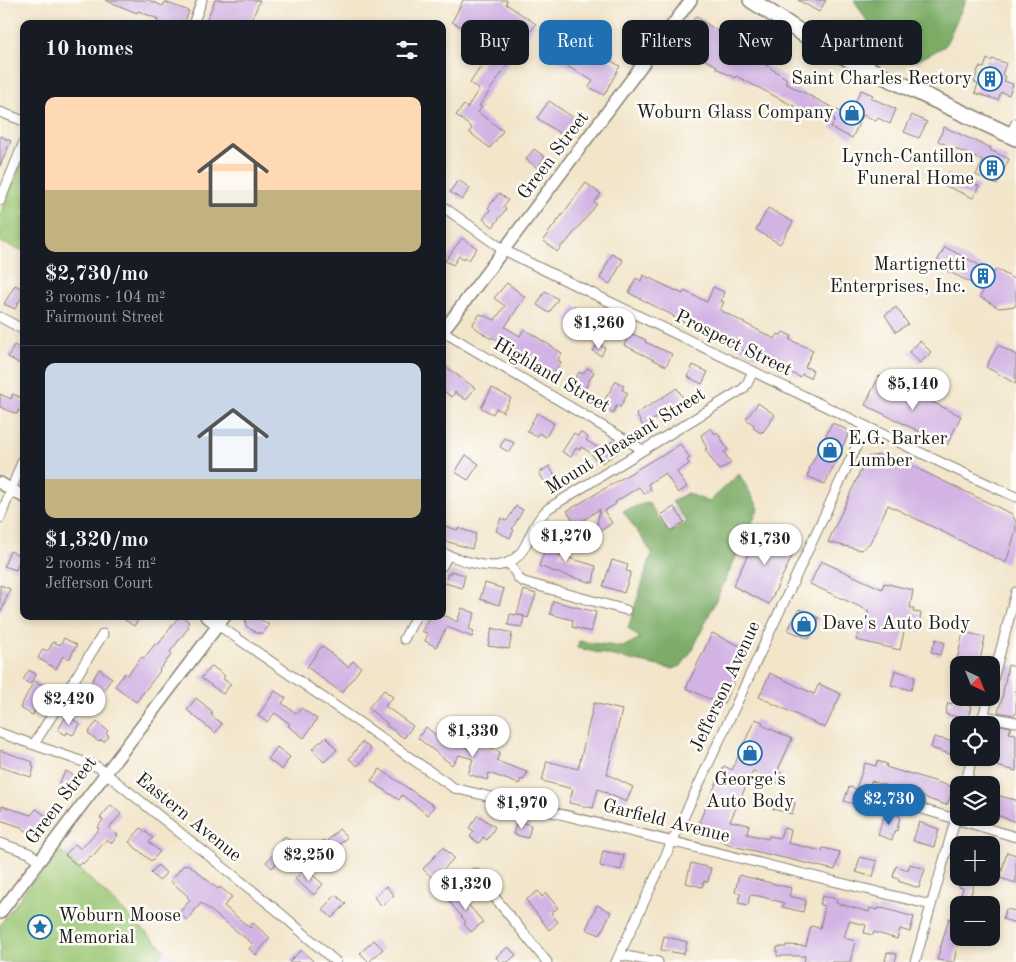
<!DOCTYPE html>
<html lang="en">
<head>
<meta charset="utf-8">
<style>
	:root { --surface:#171b24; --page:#242831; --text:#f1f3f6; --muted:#9ea1a6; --line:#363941; --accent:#1f6fb2 }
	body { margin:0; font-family:"Old Standard TT",serif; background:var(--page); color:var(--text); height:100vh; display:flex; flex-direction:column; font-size:19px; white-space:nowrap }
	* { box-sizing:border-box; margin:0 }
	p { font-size:16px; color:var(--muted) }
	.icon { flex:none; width:28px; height:28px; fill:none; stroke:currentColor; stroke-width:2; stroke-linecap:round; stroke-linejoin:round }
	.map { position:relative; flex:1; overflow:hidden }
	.side { position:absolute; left:20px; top:20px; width:426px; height:600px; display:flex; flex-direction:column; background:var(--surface); border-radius:10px; box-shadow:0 2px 8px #0003 }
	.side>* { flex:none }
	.guide { position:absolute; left:461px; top:20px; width:475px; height:45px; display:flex; gap:10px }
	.needle { width:32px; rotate:137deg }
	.buttons { position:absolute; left:950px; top:656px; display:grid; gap:10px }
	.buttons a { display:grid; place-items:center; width:50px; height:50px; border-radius:10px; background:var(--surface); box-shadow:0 2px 8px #0003; font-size:25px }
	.price { position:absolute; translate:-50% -42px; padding:0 11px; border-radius:18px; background:#fff; color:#222; font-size:16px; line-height:32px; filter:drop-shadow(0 1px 2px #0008) }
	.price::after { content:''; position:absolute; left:50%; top:30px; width:15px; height:11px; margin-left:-8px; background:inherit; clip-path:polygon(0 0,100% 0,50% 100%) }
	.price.current { background:var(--accent); color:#fff }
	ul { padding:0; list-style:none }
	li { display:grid; align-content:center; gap:10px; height:265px; padding:0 25px }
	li+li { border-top:1px solid var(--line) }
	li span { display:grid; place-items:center; height:155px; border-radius:10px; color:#555 }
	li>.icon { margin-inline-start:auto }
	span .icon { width:90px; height:90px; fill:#fffc; stroke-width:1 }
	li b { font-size:21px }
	h2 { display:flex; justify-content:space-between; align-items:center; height:60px; padding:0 25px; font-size:21px }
	.pill { padding:0 18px; border-radius:10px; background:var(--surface); box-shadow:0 2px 8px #0003; font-size:18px; line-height:45px }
	.pill.current { background:var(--accent); color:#fff }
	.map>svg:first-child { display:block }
	.built { fill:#e0d4f4 }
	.green { fill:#9bc774; stroke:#5c7248 }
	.forest { fill:#7cac66; stroke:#4c6441 }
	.building { fill:#d2b3e4 }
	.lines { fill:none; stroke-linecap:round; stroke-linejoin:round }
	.minor-casing { stroke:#878073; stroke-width:11 }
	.tertiary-casing { stroke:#878073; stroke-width:14 }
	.primary-casing { stroke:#878073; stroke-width:18 }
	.minor { stroke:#fff; stroke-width:9 }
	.tertiary { stroke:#fff; stroke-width:11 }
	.primary { stroke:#fff; stroke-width:15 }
	.labels { text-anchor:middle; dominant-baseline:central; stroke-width:5; stroke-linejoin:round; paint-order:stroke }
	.poi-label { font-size:19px; fill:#1c1c1c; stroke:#fdfcf7; text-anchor:end }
	.street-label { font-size:19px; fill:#1c1c1c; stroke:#fdfcf7 }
</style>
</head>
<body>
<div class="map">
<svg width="1016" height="962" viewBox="0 0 1016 962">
	<rect width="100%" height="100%" fill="#fdfcf7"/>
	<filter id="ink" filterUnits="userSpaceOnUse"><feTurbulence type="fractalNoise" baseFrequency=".02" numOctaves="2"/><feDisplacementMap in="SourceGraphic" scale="10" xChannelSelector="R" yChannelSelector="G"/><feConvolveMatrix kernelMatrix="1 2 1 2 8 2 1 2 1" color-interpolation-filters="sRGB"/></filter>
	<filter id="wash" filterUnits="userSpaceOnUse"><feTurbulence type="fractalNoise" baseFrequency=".0096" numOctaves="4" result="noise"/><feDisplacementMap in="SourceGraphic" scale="20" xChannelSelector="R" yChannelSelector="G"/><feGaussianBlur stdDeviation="1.12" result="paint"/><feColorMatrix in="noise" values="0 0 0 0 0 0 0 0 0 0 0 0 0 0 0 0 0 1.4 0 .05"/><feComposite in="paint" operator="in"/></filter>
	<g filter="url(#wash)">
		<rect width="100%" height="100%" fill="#f2e5ca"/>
		<polygon class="built" points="165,950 182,962 154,962"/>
		<g class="green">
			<polygon points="24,156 24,251 0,242 0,217"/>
			<polygon points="57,848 165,950 155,962 0,962 0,925"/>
		</g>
		<g class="forest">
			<polygon points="854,0 966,0 945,46 917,61 885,50"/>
			<polygon points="739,474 759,508 693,649 681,666 672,669 577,648 579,641 623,647 640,638 628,628 652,553 623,511 648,502 669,533 687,522 672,502 687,493 709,502"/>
		</g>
		<g id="blocks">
			<g class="building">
				<polygon points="105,0 148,0 163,6 165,2 189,11 184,24 162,24 157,22 158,19 138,11 137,13"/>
				<polygon points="215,0 260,0 250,24 205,24"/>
				<polygon points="463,0 507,0 506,4 536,24 479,106 482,107 478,112 503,131 490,148 469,132 472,128 456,115 464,105 467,108 479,89 470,83 496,44 452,22"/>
				<polygon points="798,0 826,0 819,12"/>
				<polygon points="696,16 734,43 745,26 762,38 751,55 787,79 785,83 841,112 843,107 851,111 861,90 873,95 871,98 896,109 890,124 878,118 876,121 863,115 852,138 831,128 835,119 821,111 817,118 736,76 735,78 716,68 717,66 675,45"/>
				<polygon points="858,27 868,33 864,40 871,43 865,53 846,42 851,34 853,35"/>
				<polygon points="562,33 620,66 604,95 589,87 593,81 549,56"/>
				<polygon points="987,59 991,61 992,59 1006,63 1002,75 1006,77 1004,81 1013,84 1009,95 1001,92 998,100 975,93 978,84 974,82 979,67 984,68"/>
				<polygon points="549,101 574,118 562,135 537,118"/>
				<polygon points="912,115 927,122 919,138 904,132"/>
				<polygon points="944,127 991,148 990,150 1009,159 997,185 976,175 983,161 938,141"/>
				<polygon points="0,136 11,141 0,166"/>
				<polygon points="534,149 545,157 537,168 526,159"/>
				<polygon points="947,174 955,177 955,175 979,186 973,198 942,184"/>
				<polygon points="458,180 470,188 462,200 450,192"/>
				<polygon points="586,183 601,194 594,202 597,204 565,244 564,243 557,252 543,240"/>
				<polygon points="499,193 508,200 503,207 506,209 493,227 483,219 490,210 488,208"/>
				<polygon points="768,208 793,222 780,244 756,230"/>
				<polygon points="462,238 477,248 469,260 465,257 464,259 459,256 453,265 445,261"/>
				<polygon points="945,247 994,273 996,269 1016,280 1016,306 999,308 980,297 984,289 935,265"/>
				<polygon points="612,254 623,260 610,284 600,278"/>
				<polygon points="643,275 683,294 684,291 707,302 713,287 724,292 721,301 724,302 720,310 775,339 778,334 781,335 783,332 792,336 790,340 813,350 805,367 813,370 810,378 802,374 800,377 673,317 674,316 629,293 636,278 641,281"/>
				<polygon points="507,283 525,297 505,327 520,336 524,329 562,353 558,360 561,362 552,376 510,350 509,347 494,338 489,338 472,325 480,314 495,320 505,306 494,298"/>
				<polygon points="15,285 24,290 24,293 15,309 4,304"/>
				<polygon points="545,291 558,299 549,313 537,305"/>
				<polygon points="574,306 599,320 601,317 612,324 601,343 566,321"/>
				<polygon points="896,307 908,324 896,332 885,315"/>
				<polygon points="630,333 646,340 645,342 672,354 666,366 624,345"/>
				<polygon points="920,341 931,352 920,363 909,352"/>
				<polygon points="598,343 605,348 601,356 593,351"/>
				<polygon points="14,345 24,350 24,366 8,357"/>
				<polygon points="998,345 1016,355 1016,384 986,367"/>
				<polygon points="442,364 475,388 466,400 455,392 452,397 442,390"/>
				<polygon points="693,365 708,372 702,384 688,377"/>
				<polygon points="587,368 594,372 582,394 570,387 579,372 583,374"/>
				<polygon points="879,376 961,416 947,445 865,405"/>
				<polygon points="616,381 624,386 622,390 628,393 620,407 617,405 613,413 601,406"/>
				<polygon points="492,388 511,398 503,412 496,408 493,414 481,408"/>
				<polygon points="677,388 685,401 643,426 636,414"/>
				<polygon points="0,394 11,399 13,394 22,398 21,401 24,402 24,407 22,412 18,410 17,414 0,407"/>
				<polygon points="758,403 775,415 763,432 762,431 761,433 753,428 754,425 746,419"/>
				<polygon points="537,413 554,423 546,437 539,433 537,437 527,431"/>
				<polygon points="832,423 850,431 825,484 807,476 810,470 809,469"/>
				<polygon points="711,428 715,434 717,432 728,450 724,452 731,463 719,470 705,449 707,449 701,435"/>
				<polygon points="580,432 588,437 586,440 600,449 613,441 615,445 618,443 622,450 602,463 601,460 597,463 591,453 581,447 580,450 576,448 571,457 562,452 574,433 578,436"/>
				<polygon points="505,438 514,443 509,452 500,447"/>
				<polygon points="680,444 690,458 687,460 689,464 677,472 687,487 678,493 665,473 648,484 651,490 644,494 639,487 615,502 616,504 604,511 612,523 595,535 600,509 576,525 567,511 661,455 662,456"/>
				<polygon points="887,454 1012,514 1016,522 1016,530 1006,563 888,505 870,543 861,550 828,542 867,457"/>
				<polygon points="466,455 479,464 468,480 455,472"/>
				<polygon points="549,466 560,484 550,490 539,473"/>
				<polygon points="516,506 523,510 512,529 514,530 510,538 496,531 501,518 507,521"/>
				<polygon points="674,507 684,522 671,531 661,515"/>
				<polygon points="442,525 457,530 458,528 476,534 472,549 442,540"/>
				<polygon points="760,529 797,546 769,604 733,586"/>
				<polygon points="550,536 564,541 559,555 596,566 593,583 558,573 539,566"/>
				<polygon points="10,551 21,556 16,570 4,566"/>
				<polygon points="612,560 628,565 626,571 631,572 624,593 603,586"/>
				<polygon points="821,561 882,589 884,583 913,590 910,608 914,608 913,612 921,613 918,630 905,627 900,650 856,640 869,611 810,584"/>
				<polygon points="451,571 465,575 462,588 445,583 448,573 450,574"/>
				<polygon points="485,583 504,589 499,605 480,599"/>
				<polygon points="0,585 10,589 1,612 0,612"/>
				<polygon points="524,590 536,594 528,618 517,614"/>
				<polygon points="553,601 596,612 591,632 572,627 573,620 550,614"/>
				<polygon points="462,608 475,613 469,629 474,631 472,637 447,627 436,647 425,641 428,634 422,631 431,616 446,616 457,622"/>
				<polygon points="799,609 819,618 809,639 788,630"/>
				<polygon points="510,614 524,616 522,627 508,625"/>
				<polygon points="119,616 141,616 134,626"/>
				<polygon points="179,616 182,616 189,622 187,625 189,627 170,652 172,654 159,670 160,671 136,702 115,686 125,673 127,675 142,657 144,658 156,643 158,645"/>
				<polygon points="245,616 264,616 261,620 269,625 262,634 259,632 258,634 246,626"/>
				<polygon points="492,628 512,633 509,649 488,646"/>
				<polygon points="963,632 985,637 979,665 956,665"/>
				<polygon points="712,633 749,650 723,705 686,688"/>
				<polygon points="64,638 77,645 69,659 63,656 56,669 38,658 43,649 48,651 53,642 60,645"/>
				<polygon points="936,639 945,643 940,655 931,652"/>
				<polygon points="322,646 348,667 353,661 361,667 342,693 307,667"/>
				<polygon points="1008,665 1016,667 1016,714 1014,715 998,712 1002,699"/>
				<polygon points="212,666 225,676 223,679 231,684 223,694 201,678"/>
				<polygon points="99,669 112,678 101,694 89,686"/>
				<polygon points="29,670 36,674 30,684 23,680"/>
				<polygon points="895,670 915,677 911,690 891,685"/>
				<polygon points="770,673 814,694 819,684 841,694 825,728 759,697"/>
				<polygon points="34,681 45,686 33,715 20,708"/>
				<polygon points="384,690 393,697 385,706 413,726 404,738 386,725 387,723 368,708"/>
				<polygon points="275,691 286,698 282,703 297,714 301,708 317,719 304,738 288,726 290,724 275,713 267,722 258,716"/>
				<polygon points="196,698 213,712 211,715 222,724 215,733 187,710"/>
				<polygon points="953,699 962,701 961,704 971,706 968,719 945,714 948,703 952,704"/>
				<polygon points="594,703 622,710 607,774 633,787 626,802 598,789 593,808 569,803 573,789 542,781 547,761 578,769"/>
				<polygon points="67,715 80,724 73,735 67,732 66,735 58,730"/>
				<polygon points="755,719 763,722 762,725 792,739 777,772 783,774 778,783 753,771 730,821 749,825 747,834 768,839 769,836 780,838 783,828 791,830 788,843 822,851 823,848 840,852 835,870 733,846 713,837 716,830 699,822 724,766 732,770"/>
				<polygon points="97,722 108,731 106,733 109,736 104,742 101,740 99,742 88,733"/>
				<polygon points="994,724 1011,727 1009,733 1016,734 1016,771 997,766 997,763 991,762 991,738"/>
				<polygon points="426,727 447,744 452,737 472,752 475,744 500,752 497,761 527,772 524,780 521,779 519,784 489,773 487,780 468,774 473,759 459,755 452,765 418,738"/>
				<polygon points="326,737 337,750 324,762 312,749"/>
				<polygon points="934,737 959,743 956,756 931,748"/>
				<polygon points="362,742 371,749 358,766 349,759"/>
				<polygon points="277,747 290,757 282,770 268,759"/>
				<polygon points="0,750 33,762 32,766 34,767 31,777 0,767"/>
				<polygon points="877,761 887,764 886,767 905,773 905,772 953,787 948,803 946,805 928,799 928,798 871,781 863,807 844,801 849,787 856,789 865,763 876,766"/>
				<polygon points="380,769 434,806 428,815 402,795 399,800 371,781"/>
				<polygon points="66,771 76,777 74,781 77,783 71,792 58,784"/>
				<polygon points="991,794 1016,800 1016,822 991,813"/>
				<polygon points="776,798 795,803 792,814 773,809"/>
				<polygon points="111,805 121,814 109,828 118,835 112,843 107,839 92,857 90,856 83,864 81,862 78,866 65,855 75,844 81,849 99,829 97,828 103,820 100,818"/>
				<polygon points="2,806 31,815 36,809 49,818 35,837 21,827 0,820"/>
				<polygon points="888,812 900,816 897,831 895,830 892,840 878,835 883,818 886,819"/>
				<polygon points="478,815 495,827 487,840 483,837 479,843 470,837 474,831 469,828"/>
				<polygon points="517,821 531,825 528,838 513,834"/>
				<polygon points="919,822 939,829 934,847 913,841"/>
				<polygon points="141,828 153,838 149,842 160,852 151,861 129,842"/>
				<polygon points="339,829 347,837 333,851 337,855 328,863 314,849 324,840 326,842"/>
				<polygon points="285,836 295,845 272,868 266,862 275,852 273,850"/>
				<polygon points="443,847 454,858 441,872 443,874 436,881 423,869"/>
				<polygon points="603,851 624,855 621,870 600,866"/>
				<polygon points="1007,852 1016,855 1016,883 1000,878"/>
				<polygon points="860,857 877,861 873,877 856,872"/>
				<polygon points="691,863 711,868 708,882 704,881 702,887 686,883"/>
				<polygon points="188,864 218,889 220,887 232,897 224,906 250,928 253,923 270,938 256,955 249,949 253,944 201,903 187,920 179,913 190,900 187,897 188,896 170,881 184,865 186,866"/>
				<polygon points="910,864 925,869 919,888 898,881 899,879 893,877 896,866 908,870"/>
				<polygon points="158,865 166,873 159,881 151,873"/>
				<polygon points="303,870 305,872 307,870 323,884 314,895 295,879"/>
				<polygon points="739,875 791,888 789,896 806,900 803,912 782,907 784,903 759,896 750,895 748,905 738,903 741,893 735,892"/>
				<polygon points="966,878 976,878 969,900 960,898 963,888 959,887 962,879 965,880"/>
				<polygon points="386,886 394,895 382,906 374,897"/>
				<polygon points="462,890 469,900 466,902 483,922 471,932 464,924 466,922 449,901"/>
				<polygon points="538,891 542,897 546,893 558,908 551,913 558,922 549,930 526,900"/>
				<polygon points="336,895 346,904 332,918 322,909"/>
				<polygon points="822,896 837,899 836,903 869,912 870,908 878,910 878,908 886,909 914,917 910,932 900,929 897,939 874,932 873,935 864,933 866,925 849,921 844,938 855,941 850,962 804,962 805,956 777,956 777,947 786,947 786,945 806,946 811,926 820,928 825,906 820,905"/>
				<polygon points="597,905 611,912 600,935 586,929"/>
				<polygon points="1006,909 1016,911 1016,923 1003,919"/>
				<polygon points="949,918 959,921 959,934 954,962 937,960"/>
				<polygon points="664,936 687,942 684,954 661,950"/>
				<polygon points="374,940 383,949 369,962 360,953"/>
				<polygon points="508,947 516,955 508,962 500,962 496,957"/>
				<polygon points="301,950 314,962 289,962"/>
				<polygon points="887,952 897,954 895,962 885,962"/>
			</g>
		</g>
	</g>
	<g filter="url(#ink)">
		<use href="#blocks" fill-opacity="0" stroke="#878073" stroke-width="1"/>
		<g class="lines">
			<g class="minor-casing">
				<g id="minor">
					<polyline points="193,24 202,0"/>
					<polyline points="0,112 24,121"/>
					<polyline points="1010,135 1016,123"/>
					<polyline points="0,201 24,142"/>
					<polyline points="442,206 504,250 540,268 944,464 1016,497"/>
					<polyline points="0,317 24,330"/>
					<polyline points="442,331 643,450"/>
					<polyline points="0,518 24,457"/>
					<path d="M 442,553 C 471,563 509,580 526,544 C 533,530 537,518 549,508 L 743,389 L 747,384 L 753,371"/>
					<polyline points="509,562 519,579 524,582 626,610"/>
					<polyline points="442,566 448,555"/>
					<polyline points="218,625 454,788 931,905"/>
					<polyline points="404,639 416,616"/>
					<polyline points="991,687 1016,592"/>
					<polyline points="984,716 1016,722"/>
					<polyline points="981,725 988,698"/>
					<polyline points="0,733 98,767 279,912 336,962"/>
					<polyline points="34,744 103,634"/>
					<polyline points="965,785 972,758"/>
					<polyline points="875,795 1016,837"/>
					<polyline points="0,843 29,853 39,860"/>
					<polyline points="475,873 547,962"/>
					<polyline points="620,955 658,962"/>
					<polyline points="616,962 866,426"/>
					<polyline points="915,962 959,807"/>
				</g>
			</g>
			<g class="tertiary-casing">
				<g id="tertiary">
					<polyline points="442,332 691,0"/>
					<polyline points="0,483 24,497"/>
					<polyline points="206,616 218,625"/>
					<polyline points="0,913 225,616"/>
				</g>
			</g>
			<g class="primary-casing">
				<polyline id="primary" points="751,0 808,37 856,63 1016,138"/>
			</g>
			<use href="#minor" class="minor"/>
			<use href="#tertiary" class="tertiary"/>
			<use href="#primary" class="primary"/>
		</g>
	</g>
	<defs>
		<g id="building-ring" transform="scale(1.25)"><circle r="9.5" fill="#fdfcf7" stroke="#1f6fb2" stroke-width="1.5"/><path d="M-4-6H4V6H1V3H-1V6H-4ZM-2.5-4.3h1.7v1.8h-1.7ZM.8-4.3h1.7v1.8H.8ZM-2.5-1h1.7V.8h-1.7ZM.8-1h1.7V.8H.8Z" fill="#1f6fb2"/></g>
		<g id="shop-ring" transform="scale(1.25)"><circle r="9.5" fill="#fdfcf7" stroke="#1f6fb2" stroke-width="1.5"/><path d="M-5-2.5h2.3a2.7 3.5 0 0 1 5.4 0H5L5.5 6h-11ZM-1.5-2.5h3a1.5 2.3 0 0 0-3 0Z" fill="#1f6fb2"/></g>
		<g id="sight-ring" transform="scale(1.25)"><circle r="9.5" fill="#fdfcf7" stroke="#1f6fb2" stroke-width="1.5"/><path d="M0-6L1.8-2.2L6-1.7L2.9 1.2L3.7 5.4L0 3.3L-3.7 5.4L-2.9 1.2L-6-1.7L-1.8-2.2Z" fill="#1f6fb2"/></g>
	</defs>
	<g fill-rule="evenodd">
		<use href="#building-ring" x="990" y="79"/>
		<use href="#shop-ring" x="852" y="113"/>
		<use href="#building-ring" x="992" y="168"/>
		<use href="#building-ring" x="983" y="276"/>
		<use href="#shop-ring" x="830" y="450"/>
		<use href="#shop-ring" x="804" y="624"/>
		<use href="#shop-ring" x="750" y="753"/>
		<use href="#sight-ring" x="40" y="927"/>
	</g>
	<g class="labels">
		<g class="poi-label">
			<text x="972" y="79">Saint Charles Rectory</text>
			<text x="834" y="113">Woburn Glass Company</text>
			<text x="974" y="157">Lynch-Cantillon<tspan x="974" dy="22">Funeral Home</tspan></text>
			<text x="966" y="265">Martignetti<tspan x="966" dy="22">Enterprises, Inc.</tspan></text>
			<text x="848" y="439" text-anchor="start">E.G. Barker<tspan x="848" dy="22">Lumber</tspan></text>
			<text x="822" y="624" text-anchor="start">Dave's Auto Body</text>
			<text x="750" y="780" text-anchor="middle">George's<tspan x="750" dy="22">Auto Body</tspan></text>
			<text x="58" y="916" text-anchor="start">Woburn Moose<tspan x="58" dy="22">Memorial</tspan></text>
		</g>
		<g class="street-label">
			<text transform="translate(554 156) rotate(-53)">Green Street</text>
			<text transform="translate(733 344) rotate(26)">Prospect Street</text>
			<text transform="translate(551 376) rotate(30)">Highland Street</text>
			<text transform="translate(626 442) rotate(-32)">Mount Pleasant Street</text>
			<text transform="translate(726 687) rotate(-65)">Jefferson Avenue</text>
			<text transform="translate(62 801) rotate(-53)">Green Street</text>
			<text transform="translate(188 818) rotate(39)">Eastern Avenue</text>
			<text transform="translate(666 822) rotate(14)">Garfield Avenue</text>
		</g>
	</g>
</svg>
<div class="buttons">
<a><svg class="needle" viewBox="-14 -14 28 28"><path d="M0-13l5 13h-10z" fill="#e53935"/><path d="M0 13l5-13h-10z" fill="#9ea1a6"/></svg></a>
<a><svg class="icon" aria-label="locate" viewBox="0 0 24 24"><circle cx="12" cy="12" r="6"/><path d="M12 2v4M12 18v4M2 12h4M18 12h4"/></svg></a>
<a><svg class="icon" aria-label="layers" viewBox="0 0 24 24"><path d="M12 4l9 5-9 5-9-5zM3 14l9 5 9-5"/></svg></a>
<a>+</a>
<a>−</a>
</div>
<b class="price" style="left:599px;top:350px">$1,260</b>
<b class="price" style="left:913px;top:411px">$5,140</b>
<b class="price" style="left:566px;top:563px">$1,270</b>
<b class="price" style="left:765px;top:566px">$1,730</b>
<b class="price" style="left:69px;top:726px">$2,420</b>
<b class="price" style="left:473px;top:758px">$1,330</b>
<b class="price current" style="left:889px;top:826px">$2,730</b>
<b class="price" style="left:522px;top:830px">$1,970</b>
<b class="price" style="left:309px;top:882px">$2,250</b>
<b class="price" style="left:466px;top:911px">$1,320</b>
<div class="guide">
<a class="pill">Buy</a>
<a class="pill current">Rent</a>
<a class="pill">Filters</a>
<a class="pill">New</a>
<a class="pill">Apartment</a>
</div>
<section class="side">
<h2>10 homes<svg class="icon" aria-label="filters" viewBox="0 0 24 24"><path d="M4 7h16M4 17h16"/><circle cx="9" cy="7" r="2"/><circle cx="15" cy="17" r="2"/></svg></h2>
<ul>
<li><span style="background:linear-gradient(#ffd9b3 60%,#c2b280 0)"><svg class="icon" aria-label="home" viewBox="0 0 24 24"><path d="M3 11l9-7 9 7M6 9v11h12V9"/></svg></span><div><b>$2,730/mo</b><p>3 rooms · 104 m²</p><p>Fairmount Street</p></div></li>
<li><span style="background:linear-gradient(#c9d6e8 75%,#c2b280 0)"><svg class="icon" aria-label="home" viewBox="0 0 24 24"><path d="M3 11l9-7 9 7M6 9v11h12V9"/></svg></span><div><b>$1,320/mo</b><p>2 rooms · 54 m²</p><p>Jefferson Court</p></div></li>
</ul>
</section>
</div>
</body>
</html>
